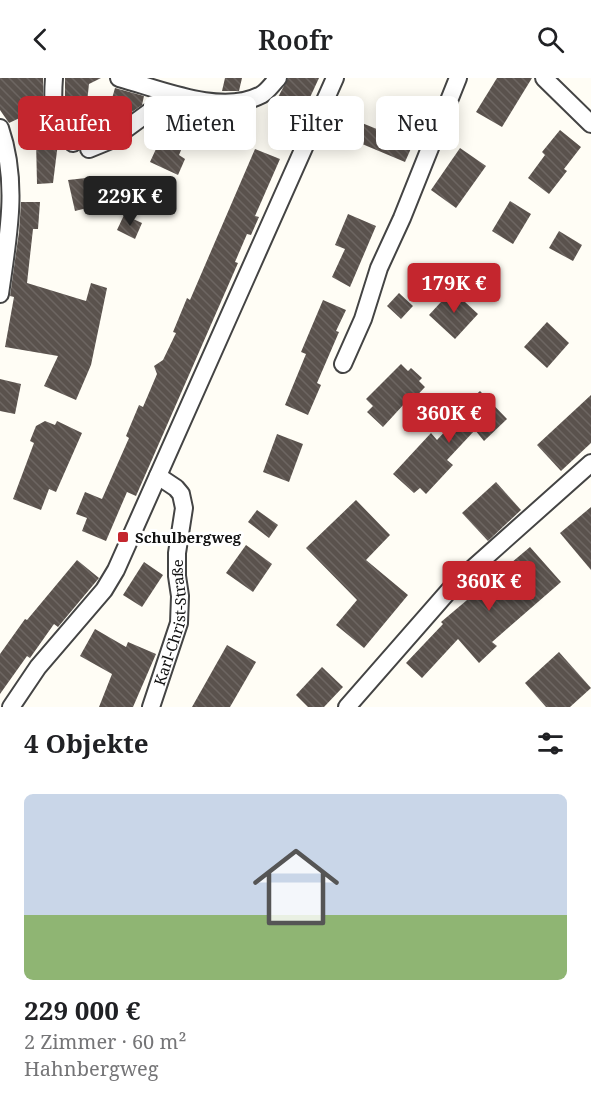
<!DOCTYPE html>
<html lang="de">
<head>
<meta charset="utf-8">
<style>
	:root { --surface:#fff; --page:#f2f2f2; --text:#202124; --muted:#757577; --accent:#c4262e }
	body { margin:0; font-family:"Noto Serif",serif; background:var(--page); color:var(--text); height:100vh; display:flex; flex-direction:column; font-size:22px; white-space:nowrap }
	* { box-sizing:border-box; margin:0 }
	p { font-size:20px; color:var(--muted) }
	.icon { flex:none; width:33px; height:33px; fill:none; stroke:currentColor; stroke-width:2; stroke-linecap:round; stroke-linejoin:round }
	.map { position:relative; height:629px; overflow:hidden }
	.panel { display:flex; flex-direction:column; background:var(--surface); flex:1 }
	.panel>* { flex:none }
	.top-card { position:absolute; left:18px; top:18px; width:555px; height:54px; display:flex; gap:12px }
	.price { position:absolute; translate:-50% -51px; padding:0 14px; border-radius:6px; background:var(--accent); color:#fff; font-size:20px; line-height:39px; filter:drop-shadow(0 2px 3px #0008) }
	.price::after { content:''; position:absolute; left:50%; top:36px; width:18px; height:14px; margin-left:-9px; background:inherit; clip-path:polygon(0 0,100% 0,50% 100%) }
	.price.on { background:#222; color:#fff }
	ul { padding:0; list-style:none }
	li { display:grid; align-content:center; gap:12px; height:318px; padding:0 24px }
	li span { display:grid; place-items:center; height:186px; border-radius:9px; color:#555 }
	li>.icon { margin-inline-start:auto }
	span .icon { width:108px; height:108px; fill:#fffc; stroke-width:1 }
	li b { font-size:26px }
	h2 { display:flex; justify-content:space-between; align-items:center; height:72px; padding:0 24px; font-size:26px }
	.chip { padding:0 21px; border-radius:9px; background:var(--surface); box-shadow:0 3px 15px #0003; font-size:21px; line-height:54px }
	.chip.on { background:var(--accent); color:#fff }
	header { display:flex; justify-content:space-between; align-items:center; height:78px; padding:0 24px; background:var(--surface); font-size:27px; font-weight:600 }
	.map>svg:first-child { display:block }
	.building { fill:url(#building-back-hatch) }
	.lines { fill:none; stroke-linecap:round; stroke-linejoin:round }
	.street-casing { stroke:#444; stroke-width:20 }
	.street { stroke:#fff; stroke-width:16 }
	.poi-dot { fill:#c4262e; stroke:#fff; stroke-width:2 }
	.labels { text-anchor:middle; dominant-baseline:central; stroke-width:6; stroke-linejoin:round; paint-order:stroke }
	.poi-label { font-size:15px; font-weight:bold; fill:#111; stroke:#fff; text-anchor:start }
	.street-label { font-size:15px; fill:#111; stroke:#fff }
</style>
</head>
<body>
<header><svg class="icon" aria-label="back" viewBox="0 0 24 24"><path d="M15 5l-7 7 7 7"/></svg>Roofr<svg class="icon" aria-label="search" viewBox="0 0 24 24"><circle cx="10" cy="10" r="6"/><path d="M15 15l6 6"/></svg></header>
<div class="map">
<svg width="591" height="629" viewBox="0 0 591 629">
	<defs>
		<pattern id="building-back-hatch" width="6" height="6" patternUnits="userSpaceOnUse" patternTransform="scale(1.5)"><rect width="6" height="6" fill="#5a524d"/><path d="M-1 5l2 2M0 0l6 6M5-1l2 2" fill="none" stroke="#6d6662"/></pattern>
	</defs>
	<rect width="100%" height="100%" fill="#fffdf5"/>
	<g class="building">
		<polygon points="0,0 43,0 43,29 9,45 0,32"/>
		<polygon points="65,0 101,0 89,6 83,61 70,45 65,33"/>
		<polygon points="225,0 242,0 239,13 222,13"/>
		<polygon points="288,0 319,0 299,43 272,31"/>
		<polygon points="497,0 532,0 502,49 476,34"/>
		<polygon points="115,10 144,18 142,27 113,47 105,45"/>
		<polygon points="362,45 384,54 388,45 417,57 405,84 355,63"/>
		<polygon points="560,52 581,69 564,91 567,93 549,116 528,100 545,77 542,74"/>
		<polygon points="54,59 58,65 53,105 37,106 36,61"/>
		<polygon points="161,60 182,70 179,77 185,81 178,97 150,84"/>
		<polygon points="460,70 486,88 456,130 431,112"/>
		<polygon points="255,71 280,81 255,138 259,139 251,157 247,156 235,184 238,185 136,418 127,414 106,463 82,453 87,440 76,436 85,414 102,421 129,360 126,358 139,327 143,329 157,296 154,288 163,282 176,255 173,254 187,220 190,222"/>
		<polygon points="86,100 91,129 75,133 68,102"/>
		<polygon points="510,123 531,136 513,166 492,153"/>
		<polygon points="21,124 40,124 38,151 33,151 27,205 86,223 91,205 107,210 91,287 76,322 44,308 58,278 5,269 14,219 10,218 19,154"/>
		<polygon points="348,136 376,148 350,209 332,199 345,171 335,167"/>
		<polygon points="124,137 142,145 135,161 117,152"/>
		<polygon points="559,153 582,167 573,183 549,170"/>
		<polygon points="452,212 478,236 455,261 429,237"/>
		<polygon points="399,215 413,228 401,241 387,228"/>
		<polygon points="323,222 346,232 336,253 339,254 317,305 321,307 308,337 285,327 306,276 301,274"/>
		<polygon points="547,244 569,265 547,290 524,269"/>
		<polygon points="401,286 408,293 411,290 422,300 419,303 425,309 408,327 405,325 383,349 367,334 373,328 366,321"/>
		<polygon points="0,301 21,306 15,336 0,333"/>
		<polygon points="480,313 507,341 484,363 475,352 447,382 453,387 426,416 420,410 414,415 393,396 431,355 437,362 460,337 457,334"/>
		<polygon points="591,317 591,365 561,393 537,367"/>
		<polygon points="45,343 55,347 57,343 82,355 56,414 49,411 41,432 13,421 34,365 30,363 36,348"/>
		<polygon points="277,356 303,366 289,404 263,394"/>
		<polygon points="496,404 521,432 488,463 462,435"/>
		<polygon points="356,422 390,457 366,482 408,517 364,570 336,547 357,522 306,470"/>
		<polygon points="591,429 591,492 560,455"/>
		<polygon points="257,432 278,447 269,460 248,444"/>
		<polygon points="246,467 272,486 253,514 226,495"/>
		<polygon points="530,469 561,504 492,564 497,568 479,585 458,561 422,600 406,585 443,546 441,544"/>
		<polygon points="77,482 99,500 58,549 54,546 30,580 27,578 0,616 0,576 25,541 27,542"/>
		<polygon points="144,484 163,497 142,529 123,517"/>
		<polygon points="95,551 126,569 128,564 156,576 133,629 99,629 112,596 80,578"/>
		<polygon points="227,567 256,584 230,629 192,629"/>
		<polygon points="559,574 591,610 570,629 546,629 525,605"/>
		<polygon points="322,589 343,609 324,629 308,629 296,617"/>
	</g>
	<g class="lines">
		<g class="street-casing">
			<g id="street">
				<path d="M 54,0 C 52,26 52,46 73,65"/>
				<path d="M 119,0 C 160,11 221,38 261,17 C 268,13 272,6 278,0"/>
				<polyline points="544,0 591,46"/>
				<path d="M 0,50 C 19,105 8,159 0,216"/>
				<polyline points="89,71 111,62 156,29 199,29"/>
				<polyline points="343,286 363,241 379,190 402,140 458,0"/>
				<polyline points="11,629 38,589 104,512 116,492 335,0"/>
				<path id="s1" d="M 151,629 L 179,545 L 180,518 L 177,498 L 177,475 L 184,430 L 181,416 L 176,410 L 158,398"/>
				<polyline points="347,629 453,508 591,385"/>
			</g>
		</g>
		<use href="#street" class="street"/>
	</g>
	<rect class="poi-dot" x="117" y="453" width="12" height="12" rx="3"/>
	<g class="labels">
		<g class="poi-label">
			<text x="135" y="459">Schulbergweg</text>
		</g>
		<g class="street-label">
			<text stroke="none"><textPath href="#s1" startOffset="88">Karl-Christ-Straße</textPath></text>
		</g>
	</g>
</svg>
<b class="price on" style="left:130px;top:149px">229K €</b>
<b class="price" style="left:454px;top:236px">179K €</b>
<b class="price" style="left:449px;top:366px">360K €</b>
<b class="price" style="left:489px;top:534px">360K €</b>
<div class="top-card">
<a class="chip on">Kaufen</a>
<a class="chip">Mieten</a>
<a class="chip">Filter</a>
<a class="chip">Neu</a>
</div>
</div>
<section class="panel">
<h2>4 Objekte<svg class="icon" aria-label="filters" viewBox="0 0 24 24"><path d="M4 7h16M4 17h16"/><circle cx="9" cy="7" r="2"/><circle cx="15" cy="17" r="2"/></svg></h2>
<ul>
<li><span style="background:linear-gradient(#c9d6e8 65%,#8fb573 0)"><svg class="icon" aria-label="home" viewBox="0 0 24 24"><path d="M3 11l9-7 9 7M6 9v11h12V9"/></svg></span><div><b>229 000 €</b><p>2 Zimmer · 60 m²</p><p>Hahnbergweg</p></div></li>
</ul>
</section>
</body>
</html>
